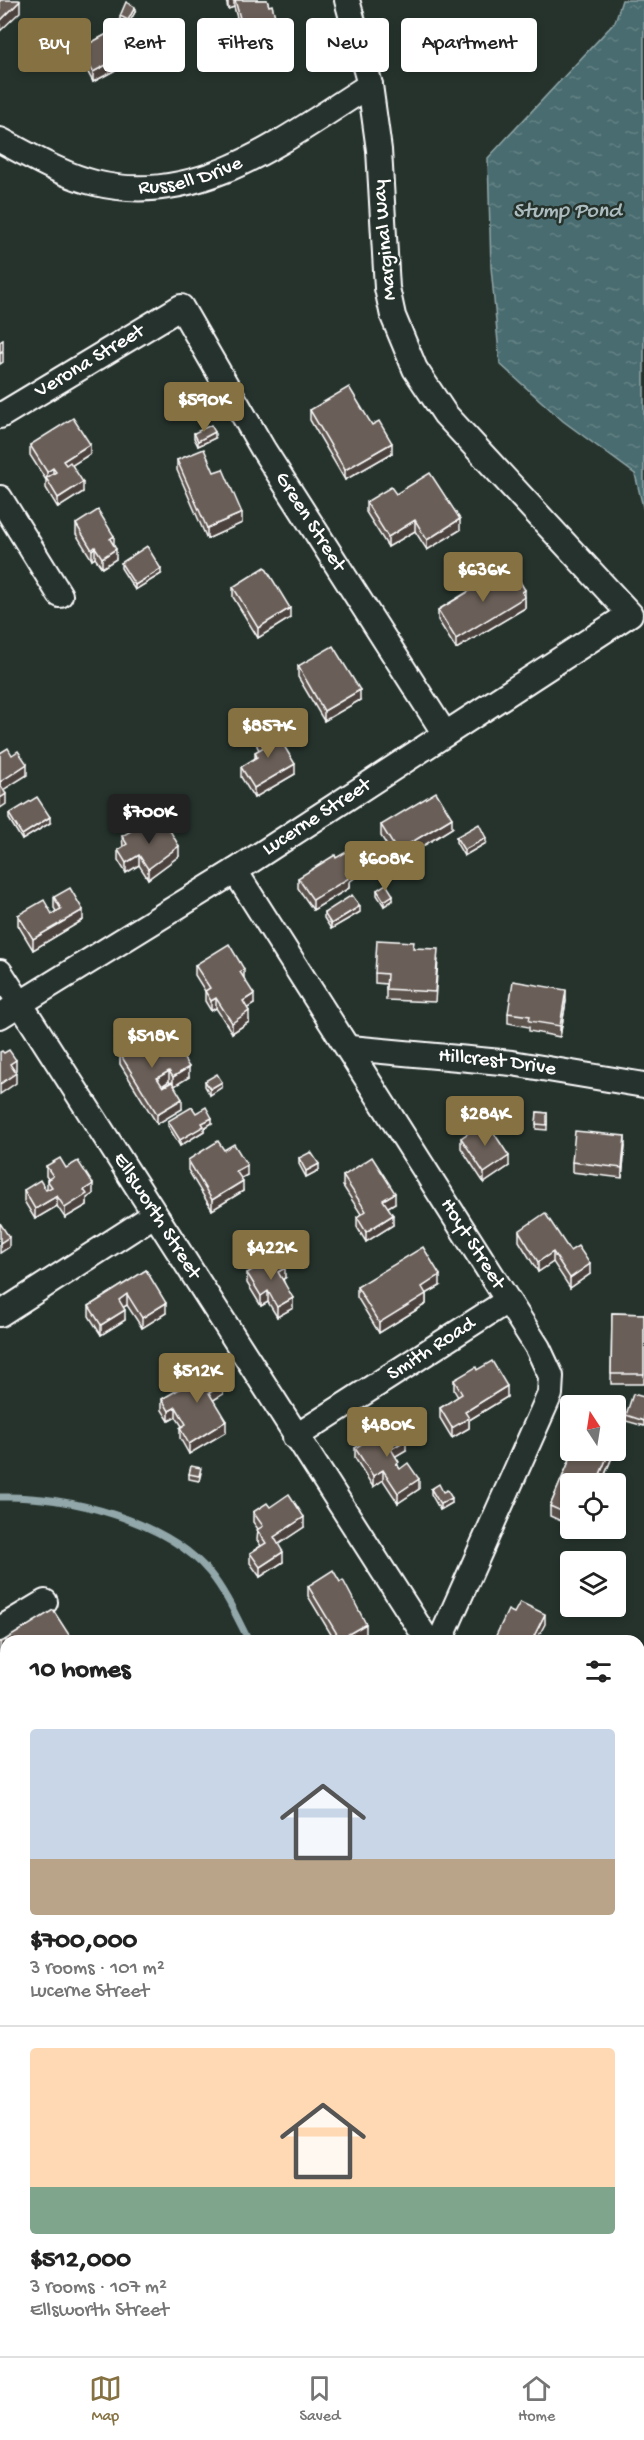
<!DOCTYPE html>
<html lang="en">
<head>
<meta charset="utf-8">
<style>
	:root { --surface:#fff; --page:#f6f6f6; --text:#222; --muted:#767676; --line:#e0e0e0; --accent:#857141 }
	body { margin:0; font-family:"Gochi Hand",sans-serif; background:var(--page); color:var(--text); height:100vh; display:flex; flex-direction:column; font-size:22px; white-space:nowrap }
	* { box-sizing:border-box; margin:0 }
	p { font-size:20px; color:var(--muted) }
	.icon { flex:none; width:33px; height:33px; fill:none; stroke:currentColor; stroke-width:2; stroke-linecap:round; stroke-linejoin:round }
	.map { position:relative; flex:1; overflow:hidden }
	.drawer { position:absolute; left:0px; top:1635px; width:645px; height:722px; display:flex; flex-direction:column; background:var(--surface); border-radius:18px 18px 0 0; box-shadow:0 3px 9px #0003 }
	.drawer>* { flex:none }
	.top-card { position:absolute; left:18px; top:18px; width:609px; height:54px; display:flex; gap:12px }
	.needle { width:39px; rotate:348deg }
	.buttons { position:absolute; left:560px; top:1395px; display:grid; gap:12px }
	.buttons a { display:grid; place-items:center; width:66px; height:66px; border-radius:6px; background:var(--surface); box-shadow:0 3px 9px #0003; font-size:30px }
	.price { position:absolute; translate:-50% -51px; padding:0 14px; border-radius:6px; background:var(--accent); color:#fff; font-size:20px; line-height:39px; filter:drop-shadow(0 2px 3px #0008) }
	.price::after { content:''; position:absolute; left:50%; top:36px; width:18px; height:14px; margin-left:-9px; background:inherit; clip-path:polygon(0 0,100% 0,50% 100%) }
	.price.selected { background:#222; color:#fff }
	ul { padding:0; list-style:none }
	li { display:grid; align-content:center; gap:12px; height:318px; padding:0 30px }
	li+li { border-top:2px solid var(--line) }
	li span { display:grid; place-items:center; height:186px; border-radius:6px; color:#555 }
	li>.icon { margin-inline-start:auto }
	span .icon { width:108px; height:108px; fill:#fffc; stroke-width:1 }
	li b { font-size:26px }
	h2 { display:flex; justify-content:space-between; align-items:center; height:72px; padding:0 30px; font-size:26px }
	.tag { padding:0 21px; border-radius:6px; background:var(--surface); box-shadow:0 3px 9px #0003; font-size:21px; line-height:54px }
	.tag.selected { background:var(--accent); color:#fff }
	.menu { display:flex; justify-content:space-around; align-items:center; height:84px; border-top:2px solid var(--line); background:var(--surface); font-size:16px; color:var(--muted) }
	.menu a { display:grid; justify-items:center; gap:3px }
	.menu .selected { color:var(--accent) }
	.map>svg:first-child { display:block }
	.park { fill:url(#park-tufts); stroke:#a9b8ac; stroke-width:1.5 }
	.water { fill:url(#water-ripples); stroke:#92a7a9; stroke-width:1.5 }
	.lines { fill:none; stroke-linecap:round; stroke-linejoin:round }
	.stream { stroke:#92a7a9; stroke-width:7 }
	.minor-casing { stroke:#fff; stroke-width:28 }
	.secondary-casing { stroke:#fff; stroke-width:38 }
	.minor { stroke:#26332d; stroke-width:24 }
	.secondary { stroke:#26332d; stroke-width:33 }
	.wall { fill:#5c524d; stroke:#fff; stroke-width:1.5; fill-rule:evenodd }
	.shaded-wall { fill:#4b423e; stroke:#fff; stroke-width:1.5 }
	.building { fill:#6b5f59; stroke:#fff; stroke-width:1.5 }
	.labels { text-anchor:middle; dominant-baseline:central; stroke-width:5; stroke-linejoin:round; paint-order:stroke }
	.street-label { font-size:21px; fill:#fff; stroke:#26332d }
	.water-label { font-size:22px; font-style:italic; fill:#adbdbf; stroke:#26332d }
</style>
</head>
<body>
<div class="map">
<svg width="644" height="2356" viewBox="0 0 644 2356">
	<defs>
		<pattern id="park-tufts" width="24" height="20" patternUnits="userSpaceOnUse" patternTransform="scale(1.5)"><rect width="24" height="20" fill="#53725a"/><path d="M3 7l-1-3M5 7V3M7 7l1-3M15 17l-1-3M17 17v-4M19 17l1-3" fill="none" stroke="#6d8773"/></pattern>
		<pattern id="water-ripples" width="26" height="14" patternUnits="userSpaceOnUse" patternTransform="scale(1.5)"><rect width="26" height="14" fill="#496c70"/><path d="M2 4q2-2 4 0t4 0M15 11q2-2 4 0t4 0" fill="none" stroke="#648285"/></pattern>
	</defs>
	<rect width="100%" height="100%" fill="#26332d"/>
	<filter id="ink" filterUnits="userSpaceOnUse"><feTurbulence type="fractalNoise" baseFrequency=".0167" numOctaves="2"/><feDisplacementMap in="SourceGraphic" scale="12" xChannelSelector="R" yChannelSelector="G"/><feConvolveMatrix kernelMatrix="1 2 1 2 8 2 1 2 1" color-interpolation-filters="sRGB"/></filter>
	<g filter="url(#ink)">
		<polygon class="park" points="0,2232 6,2241 6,2350 78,2351 81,2356 0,2356"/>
		<polygon class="water" points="622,0 644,0 644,511 635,474 563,421 500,364 491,267 488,158 615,22"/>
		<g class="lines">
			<g class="stream">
				<path d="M 0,1497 C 66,1495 167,1520 210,1573 C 227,1594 237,1618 249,1641"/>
				<polyline points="639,2061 644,2060"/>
			</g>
			<g class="minor-casing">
				<g id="minor">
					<path id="s1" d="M 0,140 C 31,156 62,175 95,183 C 199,209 287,137 370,85"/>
					<path id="s2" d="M 0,416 L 181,307 L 263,449 L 445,734"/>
					<polyline points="0,498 60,595"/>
					<path id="s3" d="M 235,871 L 538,1348 L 551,1376 L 550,1394 L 440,1641"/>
					<path id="s4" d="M 0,972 L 428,1641"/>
					<path id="s5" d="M 0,1016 L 235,871 L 630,614 L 445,414 L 415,369 L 393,316 L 387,288 L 379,150 L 370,85 L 347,0"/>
					<path id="s6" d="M 350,1048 L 512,1063 L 644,1085"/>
					<polyline points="0,1314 154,1215"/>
					<path id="s7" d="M 295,1437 L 507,1301"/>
					<polyline points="0,1629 45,1602"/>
					<polyline points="639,1956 644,1954"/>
				</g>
			</g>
			<g class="secondary-casing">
				<g id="secondary">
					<polyline points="0,1843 6,1852"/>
					<polyline points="317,2350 320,2356"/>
				</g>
			</g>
			<use href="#minor" class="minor"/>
			<use href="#secondary" class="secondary"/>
		</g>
		<g class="wall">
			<polygon points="226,0 267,0 279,41 246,50 234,7 228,9"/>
			<polygon points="135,12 129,22 142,56 93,82 81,59 81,48 126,24 120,21 120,16"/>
			<polygon points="310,410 372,425 392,453 345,480 310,420"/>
			<polygon points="194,433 215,438 198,446 194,438"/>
			<polygon points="30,445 90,454 72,465 83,492 58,508 46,488 46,480 30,455"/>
			<polygon points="177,460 214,472 242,523 207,539 177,470"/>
			<polygon points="396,494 460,530 427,550 415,531 388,547 366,512 366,502"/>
			<polygon points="76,524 116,559 102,568 95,558 92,560 76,534"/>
			<polygon points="121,563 161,574 135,590 121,568"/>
			<polygon points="461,574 477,585 472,590 525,600 525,608 456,649 438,620 438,610 469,591 461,579"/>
			<polygon points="233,587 290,618 258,638 233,597"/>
			<polygon points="298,666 360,700 324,721 298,677"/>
			<polygon points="257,736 295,774 254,798 241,777 241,767 255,759 255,752 259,750 257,746"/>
			<polygon points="9,814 50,823 22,840 9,819"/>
			<polygon points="381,825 452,828 397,862 381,836"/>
			<polygon points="148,832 179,856 148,879 139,865 126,873 118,860 118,850 123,847 122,836"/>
			<polygon points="456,837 486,843 464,856 456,842"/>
			<polygon points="357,876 349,882 349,888 313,910 298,888 298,878"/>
			<polygon points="377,890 393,900 384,906 377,895"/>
			<polygon points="54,897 83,920 33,950 18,925 18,915 52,914 56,911 54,908"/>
			<polygon points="360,912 331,929 324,918 324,913"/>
			<polygon points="414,948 438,960 435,1002 386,1000 386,984 375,983 375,973"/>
			<polygon points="195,965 244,979 254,1004 247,1008 249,1022 232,1033 216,1008 211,1011 205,1001 205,991 195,975"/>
			<polygon points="566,1001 560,1037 529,1031 529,1027 508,1023 508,1013"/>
			<path d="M 115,1038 L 139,1042 L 160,1056 L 164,1053 L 164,1046 L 189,1077 L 174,1086 L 182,1109 L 157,1124 L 120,1064 L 120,1057 L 115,1048 ZM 169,1081 L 170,1083 L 163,1087 L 162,1086 Z"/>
			<polygon points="205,1081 222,1087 210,1095 205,1086"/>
			<polygon points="537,1112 547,1113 547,1130 536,1129"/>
			<polygon points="196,1113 212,1123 204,1128 204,1131 180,1146 168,1126 168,1121"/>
			<polygon points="461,1138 509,1166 484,1183 461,1148"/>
			<polygon points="625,1146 622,1178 572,1172 572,1162"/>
			<polygon points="224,1150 247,1175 241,1178 243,1191 212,1210 188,1170 188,1160"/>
			<polygon points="299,1158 319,1170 306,1177 299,1164"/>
			<polygon points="46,1166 66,1168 93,1194 87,1198 87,1205 65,1218 57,1206 35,1219 24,1201 24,1190 47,1190 47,1180 48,1179 46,1176"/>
			<polygon points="343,1176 395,1203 388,1207 393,1225 366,1242 357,1227 357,1217 361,1214 343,1186"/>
			<polygon points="519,1231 570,1251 590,1274 570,1288 553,1262 538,1272 519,1241"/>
			<polygon points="146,1270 166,1313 142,1328 127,1305 123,1307 125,1320 101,1335 89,1316 89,1306"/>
			<polygon points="247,1273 285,1278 283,1279 293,1308 277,1317 268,1302 261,1306 247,1283"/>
			<polygon points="440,1286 426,1294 426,1304 379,1333 357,1297 357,1287"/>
			<polygon points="612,1313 644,1314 644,1384 611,1384"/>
			<polygon points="477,1370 507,1397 469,1420 469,1428 452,1438 440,1418 440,1408 458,1397 454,1390 454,1380"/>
			<polygon points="184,1375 223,1394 213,1400 226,1432 189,1454 180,1438 180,1428 182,1426 176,1417 169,1421 162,1410 162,1399 185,1386"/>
			<polygon points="644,1397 644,1426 626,1421 626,1415"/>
			<polygon points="379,1436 406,1450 395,1456 399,1468 419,1489 398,1503 383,1480 373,1487 355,1458 355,1448"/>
			<polygon points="574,1450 615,1450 601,1484 570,1484 570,1525 550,1516 550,1506"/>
			<polygon points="201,1473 199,1481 189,1479 189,1474"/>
			<polygon points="431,1489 443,1492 452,1503 440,1510 431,1494"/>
			<polygon points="270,1507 304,1527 278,1544 283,1562 260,1577 250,1563 250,1553 261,1546 257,1540 258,1529 253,1522 253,1512"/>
			<polygon points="308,1586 366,1634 354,1641 335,1641 308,1596"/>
			<polygon points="214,2350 236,2350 227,2356 218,2356"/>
			<polygon points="518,2350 539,2350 530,2356 521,2356"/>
			<polygon points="544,2350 557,2350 557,2351 549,2356 547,2356"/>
		</g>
		<g class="shaded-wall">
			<polygon points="228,0 234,0 234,7 228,9"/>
			<polygon points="20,1 20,12 0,31 0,21"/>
			<polygon points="135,7 135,12 128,25 128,20"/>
			<polygon points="279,31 279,41 246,50 246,40"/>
			<polygon points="142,46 142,56 93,82 93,72"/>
			<polygon points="3,340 3,350 0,353 0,342"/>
			<polygon points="3,352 3,362 0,364 0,354"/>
			<polygon points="215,432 215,438 198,446 198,441"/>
			<polygon points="392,443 392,453 345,480 345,470"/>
			<polygon points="90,444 90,454 63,471 63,461"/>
			<polygon points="53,468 53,478 47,480 47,472"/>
			<polygon points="83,482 83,492 58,508 58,498"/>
			<polygon points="242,513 242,523 207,539 207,528"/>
			<polygon points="460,519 460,530 427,550 427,540"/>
			<polygon points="415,520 415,531 388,547 388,537"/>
			<polygon points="114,536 114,546 110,539"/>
			<polygon points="95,547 95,558 92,560 92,550"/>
			<polygon points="116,549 116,559 102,568 102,558"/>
			<polygon points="161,569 161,574 135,590 135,585"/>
			<polygon points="477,580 477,585 469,592 469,586"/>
			<polygon points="525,590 525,608 456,649 456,639"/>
			<polygon points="290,608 290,618 258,638 258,628"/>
			<polygon points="360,690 360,700 324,721 324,711"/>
			<polygon points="27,764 27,775 0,792 0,782"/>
			<polygon points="295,764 295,774 254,798 254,788"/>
			<polygon points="6,794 6,804 0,808 0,798"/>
			<polygon points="50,817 50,823 22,840 22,835"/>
			<polygon points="452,818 452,828 397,862 397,851"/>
			<polygon points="486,838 486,843 464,856 464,850"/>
			<polygon points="179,846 179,856 148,879 148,869"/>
			<polygon points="139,855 139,865 126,873 126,863"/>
			<polygon points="357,866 357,876 349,882 349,888 313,910 313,900 346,873"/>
			<polygon points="393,895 393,900 384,906 384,901"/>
			<polygon points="360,906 360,912 331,929 331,924"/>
			<polygon points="83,910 83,920 33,950 33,939"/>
			<polygon points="244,969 244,979 240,972"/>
			<polygon points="566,990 566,1001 560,1037 560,1026"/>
			<polygon points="254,994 254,1004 243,1011 243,1001"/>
			<polygon points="216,998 216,1008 211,1011 211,1001"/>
			<polygon points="249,1011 249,1022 232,1033 232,1023"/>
			<polygon points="16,1060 16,1070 10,1074 10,1064"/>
			<polygon points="189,1067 189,1077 173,1087 173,1077"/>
			<polygon points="169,1071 169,1081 157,1089 157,1078"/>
			<polygon points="16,1073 16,1083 0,1094 0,1084"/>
			<polygon points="222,1082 222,1087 210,1095 210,1089"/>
			<polygon points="182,1099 182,1109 157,1124 157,1114"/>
			<polygon points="212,1118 212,1123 204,1128 204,1131 180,1146 180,1140 202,1123"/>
			<polygon points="625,1136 625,1146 622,1178 622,1168"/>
			<polygon points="509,1156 509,1166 484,1183 484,1173"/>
			<polygon points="319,1164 319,1170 306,1177 306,1171"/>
			<polygon points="247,1165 247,1175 236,1181 236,1171"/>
			<polygon points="243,1181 243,1191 212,1210 212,1200"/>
			<polygon points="93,1184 93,1194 87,1198 87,1205 65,1218 65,1208 84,1190"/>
			<polygon points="395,1193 395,1203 383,1210 383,1200"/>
			<polygon points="57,1196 57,1206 35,1219 35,1209"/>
			<polygon points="393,1215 393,1225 366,1242 366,1232"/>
			<polygon points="9,1237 9,1247 0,1253 0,1243"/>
			<polygon points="553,1252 553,1262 538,1272 538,1262"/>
			<polygon points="590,1264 590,1274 570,1288 570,1278"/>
			<polygon points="285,1268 285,1278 278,1282 278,1272"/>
			<polygon points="440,1275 440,1286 426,1294 426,1304 379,1333 379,1323 422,1287"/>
			<polygon points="268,1291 268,1302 261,1306 261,1296"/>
			<polygon points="127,1294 127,1305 119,1310 119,1300"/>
			<polygon points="293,1298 293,1308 277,1317 277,1307"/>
			<polygon points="166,1303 166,1313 142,1328 142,1318"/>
			<polygon points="125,1310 125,1320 101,1335 101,1325"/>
			<polygon points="223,1384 223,1394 209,1403 209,1393"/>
			<polygon points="507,1386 507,1397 469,1420 469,1428 452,1438 452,1428 465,1412"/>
			<polygon points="176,1407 176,1417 169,1421 169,1411"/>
			<polygon points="226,1421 226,1432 189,1454 189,1444"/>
			<polygon points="622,1423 622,1433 615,1450 615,1440"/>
			<polygon points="406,1440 406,1450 391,1459 391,1449"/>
			<polygon points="610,1450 615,1450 601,1484 596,1484"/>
			<polygon points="383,1470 383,1480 373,1487 373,1476"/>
			<polygon points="419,1479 419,1489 398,1503 398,1493"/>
			<polygon points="452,1498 452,1503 440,1510 440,1504"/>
			<polygon points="304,1517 304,1527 274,1547 274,1537"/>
			<polygon points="283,1552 283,1562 260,1577 260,1567"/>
			<polygon points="545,1614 545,1624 536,1641 534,1636"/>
			<polygon points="366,1624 366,1634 354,1641 340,1641 340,1639"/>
			<polygon points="6,1696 6,1711 0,1715 0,1700"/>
			<polygon points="6,2021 6,2036 0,2040 0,2025"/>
			<polygon points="6,2088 6,2098 1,2101 1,2090"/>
			<polygon points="644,2278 644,2292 639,2295 639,2280"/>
			<polygon points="220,2350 236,2350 227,2356 220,2356"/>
			<polygon points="523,2350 539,2350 530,2356 523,2356"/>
			<polygon points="547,2350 557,2350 557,2351 549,2356 547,2356"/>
		</g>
		<g class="building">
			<polygon points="0,0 19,0 20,1 0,21"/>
			<polygon points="235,0 267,0 269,6 272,5 279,31 246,40"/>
			<polygon points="126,2 135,7 128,20 120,16"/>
			<polygon points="129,22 142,46 93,72 81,48"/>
			<polygon points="349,387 372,425 379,421 392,443 345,470 310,410"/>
			<polygon points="73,418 90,444 63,461 66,465 70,462 83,482 58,498 46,478 56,472 53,468 47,472 30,445"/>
			<polygon points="211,425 215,432 198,441 194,433"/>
			<polygon points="204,449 214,472 223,469 242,513 207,528 177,460"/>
			<polygon points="430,473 460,519 427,540 415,520 388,537 366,502 391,487 396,494"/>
			<polygon points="98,510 114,536 110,539 116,549 102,558 95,547 92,550 76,524"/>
			<polygon points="147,546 161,569 135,585 121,563"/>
			<polygon points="511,566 525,590 522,592 525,597 456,639 438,610"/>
			<polygon points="265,567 290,608 258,628 233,587"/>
			<polygon points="469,568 477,580 469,586 461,574"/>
			<polygon points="333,646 360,690 324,711 298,666"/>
			<polygon points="272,726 295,764 254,788 241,767 257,757 255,752 264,747 257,736"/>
			<polygon points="8,748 12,755 18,751 27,764 0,782 0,753"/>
			<polygon points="0,784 6,794 0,798"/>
			<polygon points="436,792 452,818 397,851 381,825"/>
			<polygon points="37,797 50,817 22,835 9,814"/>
			<polygon points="165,822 179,846 148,869 139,855 126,863 118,850 127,844 122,836 143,824 148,832"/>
			<polygon points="479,824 486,838 464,850 456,837"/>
			<polygon points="348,851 357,866 346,873 349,878 313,900 298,878 335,855 336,858"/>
			<polygon points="386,884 393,895 384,901 377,890"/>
			<polygon points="70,888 83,910 33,939 18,915 44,900 52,914 61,909 54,897"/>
			<polygon points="352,895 360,906 331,924 324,913"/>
			<polygon points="377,940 414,942 413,948 438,949 435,992 386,989 387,974 375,973"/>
			<polygon points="229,944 244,969 240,972 254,994 243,1001 249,1011 232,1023 216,998 211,1001 205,991 210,988 195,965"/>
			<polygon points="513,981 566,990 560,1026 529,1021 530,1016 508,1013"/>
			<polygon points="131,1028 139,1042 148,1036 160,1056 167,1052 164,1046 169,1043 172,1049 176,1046 189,1067 173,1077 169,1071 157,1078 163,1087 172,1082 182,1099 157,1114 120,1054 123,1052 115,1038"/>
			<polygon points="9,1050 16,1060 10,1064 16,1073 0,1084 0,1052 2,1051 4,1053"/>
			<polygon points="217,1074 222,1082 210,1089 205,1081"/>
			<polygon points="192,1107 196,1113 206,1107 212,1118 202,1123 204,1126 180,1140 168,1121"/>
			<polygon points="537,1112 547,1113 547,1125 536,1124"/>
			<polygon points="486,1121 509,1156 484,1173 461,1138"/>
			<polygon points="575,1131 625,1136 622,1168 572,1162"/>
			<polygon points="218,1141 224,1150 234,1144 247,1165 236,1171 243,1181 212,1200 188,1160"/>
			<polygon points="311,1152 319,1164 306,1171 299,1158"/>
			<polygon points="372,1157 395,1193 383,1200 393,1215 366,1232 357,1217 366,1211 343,1176"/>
			<polygon points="60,1158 66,1168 78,1161 93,1184 84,1190 87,1194 65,1208 57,1196 35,1209 24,1190 40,1180 46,1190 52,1187 47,1180 53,1176 46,1166"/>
			<polygon points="545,1213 570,1251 578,1246 590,1264 570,1278 553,1252 538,1262 519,1231"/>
			<polygon points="0,1223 9,1237 0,1243"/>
			<polygon points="423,1247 440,1275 422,1287 426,1294 379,1323 357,1287"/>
			<polygon points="278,1255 285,1268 278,1272 293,1298 277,1307 268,1291 261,1296 247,1273"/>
			<polygon points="146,1270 166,1303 142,1318 127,1294 119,1300 125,1310 101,1325 89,1306"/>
			<polygon points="612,1313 644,1314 644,1374 611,1374"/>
			<polygon points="492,1361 507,1386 465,1412 469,1418 452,1428 440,1408 462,1394 454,1380 476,1367 477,1370"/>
			<polygon points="202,1364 207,1372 213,1368 223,1384 209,1393 226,1421 189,1444 180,1428 186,1424 176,1407 169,1411 162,1399 190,1383 184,1375"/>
			<polygon points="633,1394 644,1397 644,1421 626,1415"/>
			<polygon points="615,1419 622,1423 615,1440"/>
			<polygon points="397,1425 406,1440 391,1449 399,1462 396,1464 400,1469 408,1463 419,1479 398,1493 383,1470 373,1476 355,1448 377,1434 379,1436"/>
			<polygon points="574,1450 610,1450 596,1484 570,1484 570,1515 550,1506"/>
			<polygon points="191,1466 201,1468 199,1476 189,1474"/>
			<polygon points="439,1484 443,1492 447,1490 452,1498 440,1504 431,1489"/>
			<polygon points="289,1494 304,1517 274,1537 283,1552 260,1567 250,1553 266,1543 257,1530 263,1526 253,1512 267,1503 270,1507"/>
			<polygon points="333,1570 340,1582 343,1580 366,1624 340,1639 308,1586"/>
			<polygon points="520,1602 545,1614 534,1636 541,1639 540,1641 496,1641 494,1640 508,1610 514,1613"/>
			<polygon points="53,1610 73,1641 6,1641 6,1696 0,1700 0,1643"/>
			<polygon points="6,1990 6,2021 0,2025 0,1994"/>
			<polygon points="6,2055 6,2088 1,2090 0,2058"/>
			<polygon points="639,2250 644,2259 644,2278 639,2280"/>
		</g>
	</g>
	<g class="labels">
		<g class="street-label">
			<text stroke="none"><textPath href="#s1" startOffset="202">Russell Drive</textPath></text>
			<text transform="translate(386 240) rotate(-95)">Marginal Way</text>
			<text stroke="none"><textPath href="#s2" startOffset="105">Verona Street</textPath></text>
			<text stroke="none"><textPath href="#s2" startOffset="462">Green Street</textPath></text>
			<text stroke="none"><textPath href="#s5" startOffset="374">Lucerne Street</textPath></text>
			<text stroke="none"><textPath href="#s6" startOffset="148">Hillcrest Drive</textPath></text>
			<text stroke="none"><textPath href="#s4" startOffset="290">Ellsworth Street</textPath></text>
			<text stroke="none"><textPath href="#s3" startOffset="442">Hoyt Street</textPath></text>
			<text stroke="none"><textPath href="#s7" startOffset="162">Smith Road</textPath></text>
		</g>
		<g class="water-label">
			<text x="567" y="212">Stump Pond</text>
		</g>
	</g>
</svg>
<div class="buttons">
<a><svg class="needle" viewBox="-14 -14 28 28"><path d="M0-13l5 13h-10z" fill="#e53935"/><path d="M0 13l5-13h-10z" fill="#767676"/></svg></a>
<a><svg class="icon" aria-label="locate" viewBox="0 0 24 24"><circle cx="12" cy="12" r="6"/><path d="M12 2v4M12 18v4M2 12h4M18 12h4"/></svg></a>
<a><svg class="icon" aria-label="layers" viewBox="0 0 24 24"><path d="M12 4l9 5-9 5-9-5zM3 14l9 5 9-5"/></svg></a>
</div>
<b class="price" style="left:204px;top:433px">$590K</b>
<b class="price" style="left:483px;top:603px">$636K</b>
<b class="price" style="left:268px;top:759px">$857K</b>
<b class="price selected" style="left:149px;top:845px">$700K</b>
<b class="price" style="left:385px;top:892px">$608K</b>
<b class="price" style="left:152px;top:1069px">$518K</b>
<b class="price" style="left:485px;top:1147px">$284K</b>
<b class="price" style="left:271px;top:1281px">$422K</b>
<b class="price" style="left:197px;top:1404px">$512K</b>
<b class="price" style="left:387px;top:1458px">$480K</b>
<div class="top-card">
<a class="tag selected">Buy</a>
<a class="tag">Rent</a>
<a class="tag">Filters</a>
<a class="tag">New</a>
<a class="tag">Apartment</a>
</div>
<section class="drawer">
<h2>10 homes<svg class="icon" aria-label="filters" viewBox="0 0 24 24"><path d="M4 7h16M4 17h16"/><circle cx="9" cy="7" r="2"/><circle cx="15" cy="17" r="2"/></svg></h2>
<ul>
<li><span style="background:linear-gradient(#c9d6e8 70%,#b9a48a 0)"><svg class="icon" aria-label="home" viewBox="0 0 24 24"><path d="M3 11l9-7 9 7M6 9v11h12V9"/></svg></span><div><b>$700,000</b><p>3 rooms · 101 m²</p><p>Lucerne Street</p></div></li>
<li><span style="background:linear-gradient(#ffd9b3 75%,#7fa58c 0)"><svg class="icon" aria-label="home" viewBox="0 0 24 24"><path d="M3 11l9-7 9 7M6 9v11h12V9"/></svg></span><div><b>$512,000</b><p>3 rooms · 107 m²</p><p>Ellsworth Street</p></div></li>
</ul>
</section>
</div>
<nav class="menu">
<a class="selected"><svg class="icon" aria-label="map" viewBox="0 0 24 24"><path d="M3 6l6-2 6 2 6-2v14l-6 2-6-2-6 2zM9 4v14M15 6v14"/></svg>Map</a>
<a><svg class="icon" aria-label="saved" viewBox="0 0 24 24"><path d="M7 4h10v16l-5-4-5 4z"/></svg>Saved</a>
<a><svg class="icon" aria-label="home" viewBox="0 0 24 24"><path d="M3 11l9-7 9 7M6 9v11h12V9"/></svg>Home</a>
</nav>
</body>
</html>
